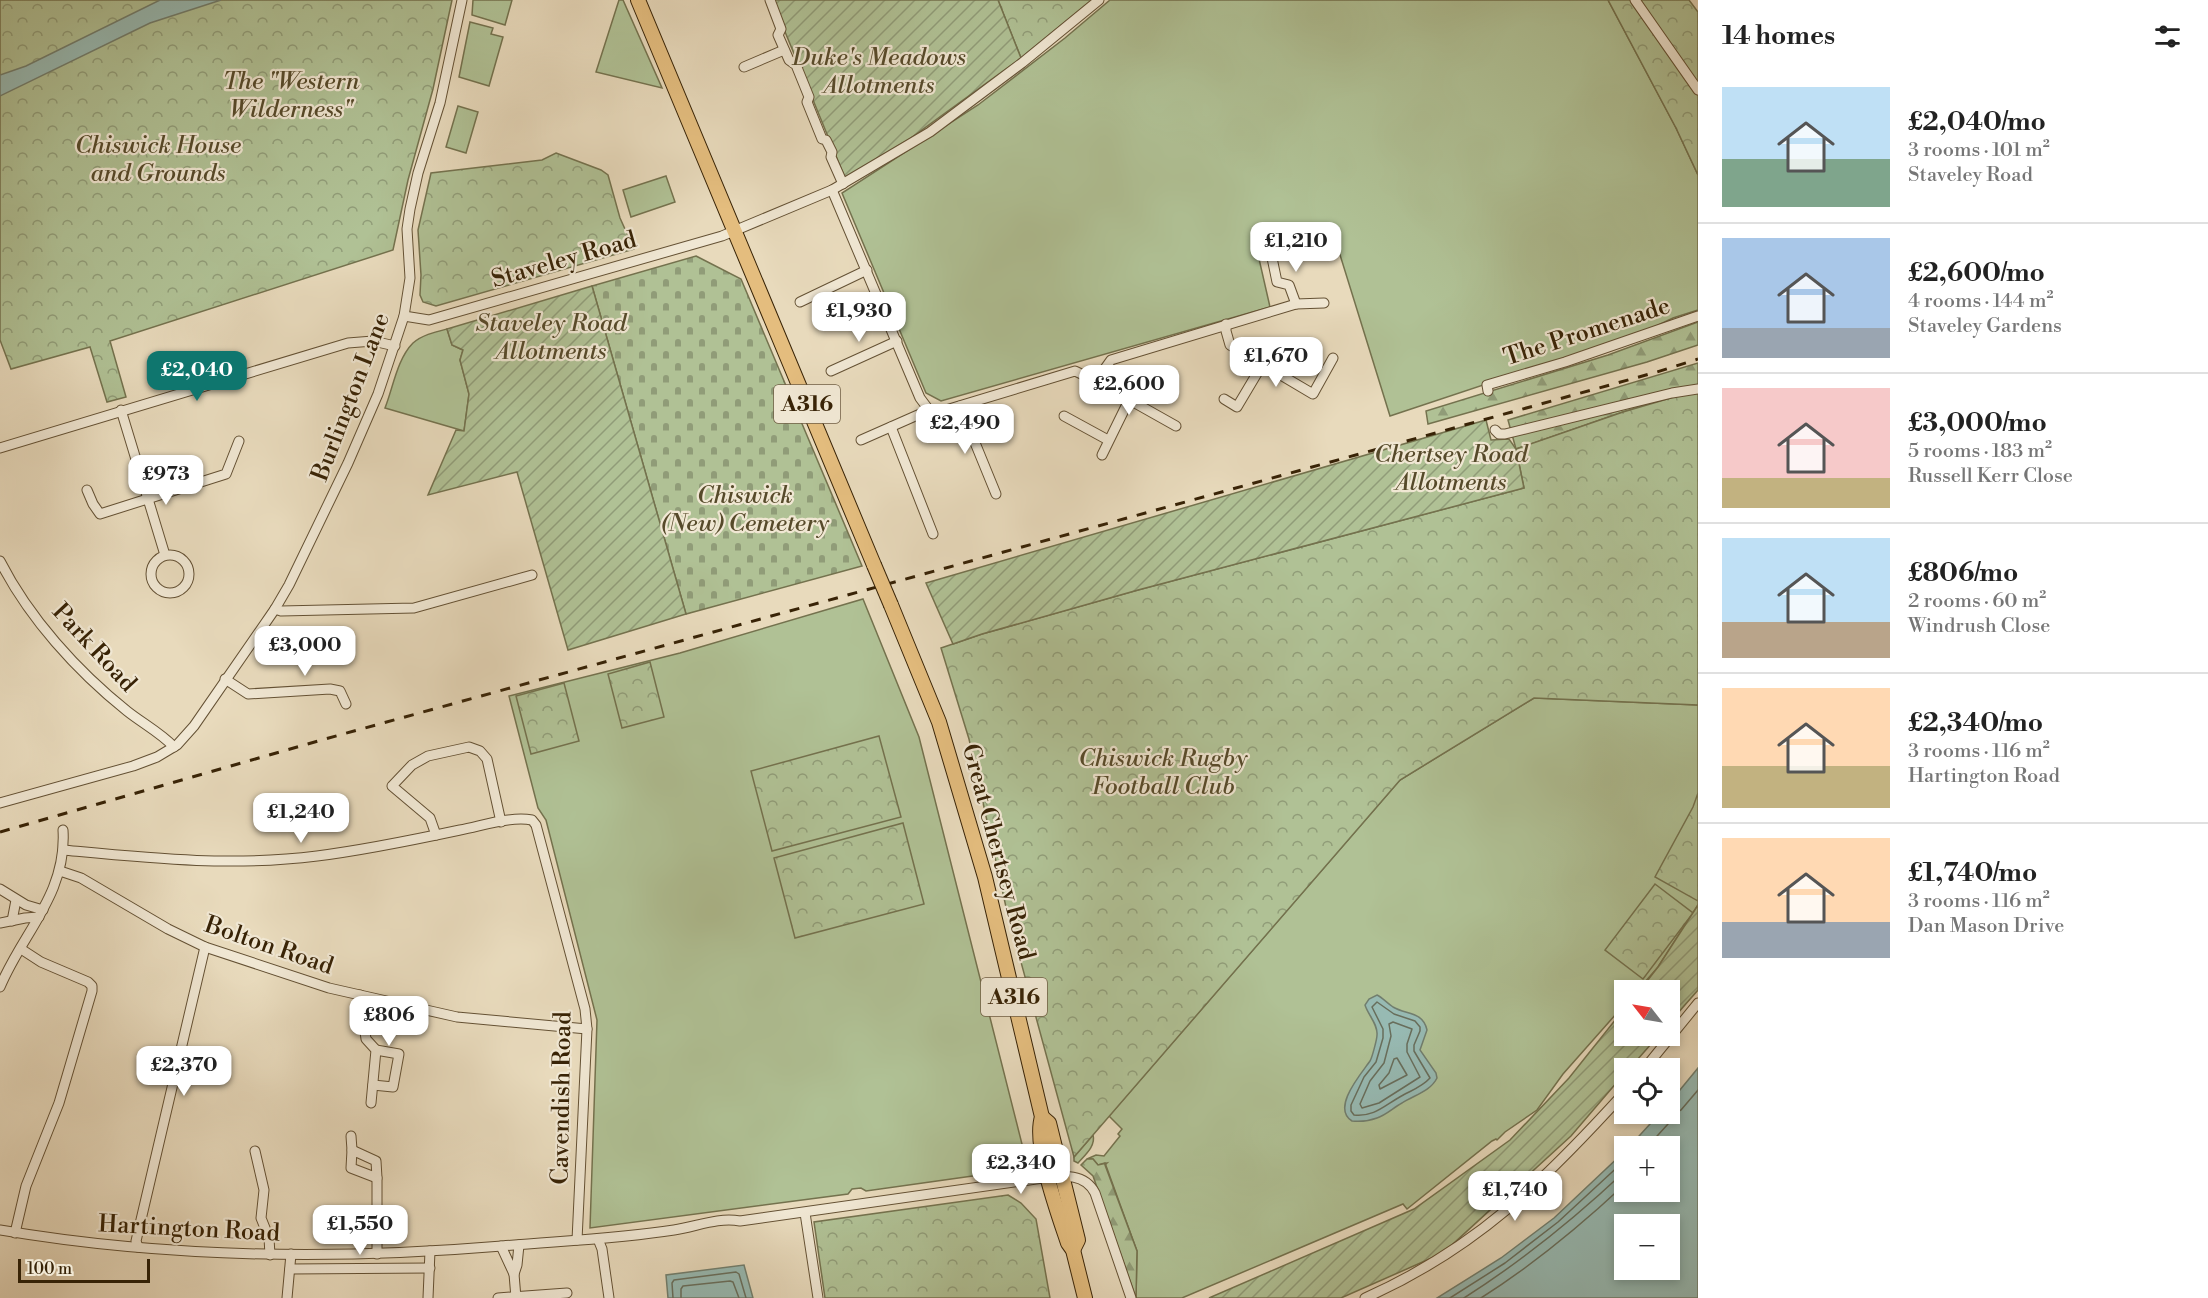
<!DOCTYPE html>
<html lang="en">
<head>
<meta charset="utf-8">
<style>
	:root { --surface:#fff; --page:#f2f2f2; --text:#222; --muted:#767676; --line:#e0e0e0; --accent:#0f766e }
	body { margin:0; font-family:"Libre Bodoni",serif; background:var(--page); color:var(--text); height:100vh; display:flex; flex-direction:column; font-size:22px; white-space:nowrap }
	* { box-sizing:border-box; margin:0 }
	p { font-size:20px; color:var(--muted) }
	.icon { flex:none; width:33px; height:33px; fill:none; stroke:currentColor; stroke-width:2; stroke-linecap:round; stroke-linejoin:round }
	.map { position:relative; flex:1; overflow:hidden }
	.panel { display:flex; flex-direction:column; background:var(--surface); width:510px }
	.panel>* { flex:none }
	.needle { width:39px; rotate:301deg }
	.controls { position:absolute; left:1614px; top:980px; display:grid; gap:12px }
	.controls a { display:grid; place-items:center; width:66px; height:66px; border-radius:0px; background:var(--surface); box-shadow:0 3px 9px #0003; font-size:30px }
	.scale { position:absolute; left:18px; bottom:15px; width:132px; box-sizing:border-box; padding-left:6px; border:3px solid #382306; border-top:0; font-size:16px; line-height:21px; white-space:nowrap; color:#382306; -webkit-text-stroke:4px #f0e7d3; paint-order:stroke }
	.price { position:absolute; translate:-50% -51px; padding:0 14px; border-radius:12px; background:#fff; color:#222; font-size:20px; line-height:39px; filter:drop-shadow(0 2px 3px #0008) }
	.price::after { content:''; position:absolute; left:50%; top:36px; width:18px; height:14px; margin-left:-9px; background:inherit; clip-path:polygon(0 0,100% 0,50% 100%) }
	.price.active { background:var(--accent); color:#fff }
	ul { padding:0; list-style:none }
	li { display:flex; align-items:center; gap:18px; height:150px; padding:0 24px }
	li+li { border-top:2px solid var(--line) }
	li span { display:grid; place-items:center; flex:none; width:168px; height:120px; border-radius:0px; color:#555 }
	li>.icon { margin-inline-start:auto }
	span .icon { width:72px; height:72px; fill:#fffc; stroke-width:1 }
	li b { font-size:26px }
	h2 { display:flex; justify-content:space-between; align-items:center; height:72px; padding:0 24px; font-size:26px }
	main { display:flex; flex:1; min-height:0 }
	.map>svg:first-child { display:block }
	.grass { fill:#b0c195; stroke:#74724e; stroke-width:1.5 }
	.forest { fill:url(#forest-firs); stroke:#74724e; stroke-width:1.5 }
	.cemetery { fill:url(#cemetery-stones); stroke:#74724e; stroke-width:1.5 }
	.park { fill:url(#park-crowns); stroke:#74724e; stroke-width:1.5 }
	.garden { fill:url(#garden-furrows); stroke:#74724e; stroke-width:1.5 }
	.water { fill:#97bab3; stroke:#717e6e; stroke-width:1.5; fill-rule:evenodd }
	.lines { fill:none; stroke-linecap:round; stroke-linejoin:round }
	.shore { stroke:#686e5c; stroke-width:1.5 }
	.minor-casing { stroke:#645134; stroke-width:11 }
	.highway-casing { stroke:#382306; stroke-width:16 }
	.minor { stroke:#f0e7d3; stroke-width:9 }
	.highway { stroke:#e4bd7e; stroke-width:14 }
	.rail { stroke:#382306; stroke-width:3; stroke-dasharray:10 10; stroke-linecap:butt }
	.highway-bridge-casing { stroke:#382306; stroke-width:16; stroke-linecap:butt }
	.highway-bridge { stroke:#e4bd7e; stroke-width:14 }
	.labels { text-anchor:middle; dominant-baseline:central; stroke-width:4.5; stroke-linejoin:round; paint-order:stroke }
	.shield { fill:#f0e7d3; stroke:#6f5e44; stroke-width:1.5 }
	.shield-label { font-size:22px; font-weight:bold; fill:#382306 }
	.park-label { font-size:24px; font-style:italic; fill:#564a2a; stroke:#f0e7d3 }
	.street-label { font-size:24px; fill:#382306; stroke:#f0e7d3 }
</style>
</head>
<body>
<main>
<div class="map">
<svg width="1698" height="1298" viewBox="0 0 1698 1298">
	<defs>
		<pattern id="forest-firs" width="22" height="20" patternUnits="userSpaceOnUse" patternTransform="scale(1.5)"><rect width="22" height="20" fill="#b0c195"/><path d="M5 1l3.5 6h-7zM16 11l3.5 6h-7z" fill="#909c78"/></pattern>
		<pattern id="cemetery-stones" width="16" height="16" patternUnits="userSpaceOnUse" patternTransform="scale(1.5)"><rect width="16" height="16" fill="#b0c195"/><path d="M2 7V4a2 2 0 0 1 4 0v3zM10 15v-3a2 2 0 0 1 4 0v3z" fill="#909c78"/></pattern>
		<pattern id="park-crowns" width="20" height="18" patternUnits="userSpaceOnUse" patternTransform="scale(1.5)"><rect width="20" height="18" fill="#b0c195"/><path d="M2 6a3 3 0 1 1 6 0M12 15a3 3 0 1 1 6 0" fill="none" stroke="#909c78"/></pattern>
		<pattern id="garden-furrows" width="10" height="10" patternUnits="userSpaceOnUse" patternTransform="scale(1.5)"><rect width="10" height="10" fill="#b0c195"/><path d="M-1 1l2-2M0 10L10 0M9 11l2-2" fill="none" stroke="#909c78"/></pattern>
	</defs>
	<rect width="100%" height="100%" fill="#e8dabc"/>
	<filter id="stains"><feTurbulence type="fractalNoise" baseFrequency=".00333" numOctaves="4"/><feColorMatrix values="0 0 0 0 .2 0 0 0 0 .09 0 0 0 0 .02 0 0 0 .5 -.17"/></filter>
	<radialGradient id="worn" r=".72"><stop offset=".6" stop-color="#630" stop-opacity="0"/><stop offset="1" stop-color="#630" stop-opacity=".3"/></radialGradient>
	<g class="grass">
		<polygon points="473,0 512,0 505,25 472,15"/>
		<polygon points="619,0 623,0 662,88 596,72"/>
		<polygon points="1110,0 1608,0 1676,128 1698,175 1698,310 1673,318 1648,330 1390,416 1332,229 1257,250 1270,307 941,401 926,393 842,193 978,105 1065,38"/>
		<polygon points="470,22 493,28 491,34 503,37 489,86 459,77"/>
		<polygon points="458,106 478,112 466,153 446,147"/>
		<polygon points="666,176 675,202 631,217 623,190"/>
		<path d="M 447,329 L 452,345 L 463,350 L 460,360 L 469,394 L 464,431 L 385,408 C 393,388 397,359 413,343 C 422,335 435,332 447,329 Z"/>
		<polygon points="863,599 919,737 1023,1148 1008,1171 866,1191 861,1188 852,1189 848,1194 590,1228 597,1020 546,820 538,808 509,696 680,653"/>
		<polygon points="1534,698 1698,705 1698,905 1658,967 1638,990 1624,990 1624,1005 1563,1074 1537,1110 1505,1132 1497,1140 1496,1139 1492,1141 1407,1209 1403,1204 1182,1298 1136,1298 1137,1251 1105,1163 1098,1165 1093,1159 1087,1159 1096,1155 1104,1156 1120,1136 1118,1134 1122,1129 1109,1116 1400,780"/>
		<path d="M 1093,1135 C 1096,1146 1085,1155 1078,1163 L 1074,1161 L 1074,1157 Z"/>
	</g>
	<g class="forest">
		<polygon points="1698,322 1698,345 1647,362 1428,424 1426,411 1608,355"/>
		<polygon points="1698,363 1698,390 1623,412 1516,449 1508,420"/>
		<polygon points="1087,1159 1093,1159 1098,1165 1107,1163 1105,1165 1137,1251 1136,1298 1093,1176 1081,1165"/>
	</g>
	<polygon class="cemetery" points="696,256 741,279 862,566 686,614 592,286"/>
	<g class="park">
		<polygon points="0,0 452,0 433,89 408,180 393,250 110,341 126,397 107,402 90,347 11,369 0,340"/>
		<polygon points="998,0 1092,0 1021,58"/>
		<polygon points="1608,0 1689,0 1698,12 1698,175 1676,128"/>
		<polygon points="556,153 601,170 608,175 620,218 634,249 436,306 423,302 420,295 421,275 418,230 431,173 542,160"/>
		<polygon points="1698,390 1698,705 1534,698 1400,780 1074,1157 1006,907 969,739 941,648 982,634 1138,590 1524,488 1516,449 1623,412"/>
		<polygon points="650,662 664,717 622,728 608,674"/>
		<polygon points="564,683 579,741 531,754 516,696"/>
		<polygon points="879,736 901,817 772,851 751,771"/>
		<polygon points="1698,793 1698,901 1655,877 1693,807"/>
		<polygon points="903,823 924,904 795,938 774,858"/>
		<polygon points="1655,884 1693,913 1643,979 1605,950"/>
		<polygon points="1008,1195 1021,1203 1036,1219 1050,1298 825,1298 814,1222"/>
	</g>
	<g class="garden">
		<polygon points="772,0 998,0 1021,58 908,140 845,178"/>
		<polygon points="592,286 686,614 568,650 517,472 428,495 456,430 464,431 469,394 460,360 463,350 452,345 447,329"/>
		<polygon points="1486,420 1491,440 1509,439 1516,449 1524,488 1138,590 982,634 953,644 926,583"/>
		<polygon points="1698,905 1698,990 1670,1022 1670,990 1640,990 1658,967"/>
		<polygon points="1624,1009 1624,1035 1659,1035 1630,1068 1624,1068 1624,1074 1571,1136 1443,1253 1341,1298 1209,1298 1414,1209 1510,1140 1569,1078"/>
	</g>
	<g class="water">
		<polygon points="160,0 221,0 150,23 0,96 0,75 26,66"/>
		<path d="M 1377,995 C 1383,998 1387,1003 1393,1007 C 1406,1015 1423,1011 1427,1030 L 1420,1050 L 1436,1073 L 1437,1078 C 1430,1092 1414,1095 1402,1103 C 1393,1108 1386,1115 1377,1118 C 1369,1121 1361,1122 1352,1121 C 1331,1108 1361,1074 1370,1061 C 1372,1058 1377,1039 1377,1035 C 1378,1024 1368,1015 1365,1005 L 1369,999 Z"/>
		<path d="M 1698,1068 L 1698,1298 L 1437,1298 L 1501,1258 L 1554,1218 L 1624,1152 L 1624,1191 L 1670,1191 L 1670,1146 L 1630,1146 L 1660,1113 L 1670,1113 L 1670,1102 ZM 1624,1224 L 1670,1224 L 1670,1269 L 1624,1269 Z"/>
		<polygon points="744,1265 753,1298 668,1298 666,1275"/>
	</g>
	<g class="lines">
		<g class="shore">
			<path d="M 1377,1002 L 1394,1014 L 1415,1021 L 1420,1027 L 1420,1031 L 1414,1045 L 1414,1051 L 1430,1078 C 1421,1088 1409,1091 1398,1098 C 1383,1107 1373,1117 1354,1115 L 1351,1111 L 1351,1105 L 1364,1077 L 1376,1062 L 1383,1038 L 1383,1029 L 1372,1007 Z"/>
			<polygon points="1393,1022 1412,1029 1407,1044 1407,1052 1420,1077 1379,1103 1362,1108 1360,1104 1370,1081 1384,1063 1391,1036 1389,1024"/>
			<polygon points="1397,1058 1407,1075 1380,1089 1379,1085 1389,1073 1394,1059"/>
			<polyline points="1648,1146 1668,1124 1672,1114 1681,1110 1698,1090"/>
			<polyline points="673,1298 672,1283 674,1280 736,1272 739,1274 746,1298"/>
			<polyline points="681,1298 681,1289 683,1286 730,1281 733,1282 739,1298"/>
			<polyline points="1450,1298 1505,1263 1558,1222 1624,1161"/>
			<path d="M 1464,1298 C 1522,1261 1574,1219 1624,1172"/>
			<path d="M 1481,1298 C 1533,1265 1580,1226 1624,1185"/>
		</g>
		<g class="minor-casing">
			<g id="minor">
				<polyline points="770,0 781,29 778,35 789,60 796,65 809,97 807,102 822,139 826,140 832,152 831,157 843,184"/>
				<polyline points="1635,0 1698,90"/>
				<polyline points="744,67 784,50"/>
				<polyline points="832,190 920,398 929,410 936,413 1075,371 1096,381 1111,360 1296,304 1324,303"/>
				<polyline points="1271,253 1277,282 1289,285 1296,304"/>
				<polyline points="800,302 867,270"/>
				<polyline points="404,316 429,320 722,236 832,190 930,132 1022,63 1099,0"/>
				<polyline points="1226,324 1226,331 1230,345 1313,394 1333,358"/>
				<polyline points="831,371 897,341"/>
				<polyline points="1096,381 1176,426"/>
				<polyline points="1488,391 1487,385 1565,362 1698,316"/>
				<polyline points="1224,399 1237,407 1262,365"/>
				<polyline points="960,406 996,494"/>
				<polyline points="121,410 165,555"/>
				<polyline points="1064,416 1108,440"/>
				<polyline points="891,427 933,534"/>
				<polyline points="1495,430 1499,434 1505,434 1672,393 1698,389"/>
				<polyline points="861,440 929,410"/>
				<polyline points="0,448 348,343 373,341 395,346"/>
				<polyline points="1102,455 1129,400"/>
				<polyline points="87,490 93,504 100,514 226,474 239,441"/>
				<circle cx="170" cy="574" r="19"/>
				<path d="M 0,561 C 29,618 77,671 127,711 C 142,723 161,733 174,747"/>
				<polyline points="275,609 281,611 414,608 532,575"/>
				<polyline points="225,679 248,694 330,689 340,691 346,704"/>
				<polyline points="0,803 133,766 157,757 177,745 194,726 275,609 289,585 348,463 378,394 404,316 410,278 407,229 410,209 418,173 440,103 462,0"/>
				<polyline points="436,835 430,818 392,786 412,765 428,756 469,747 480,751 487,759 501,822"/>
				<path d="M 63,850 C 148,858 231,867 317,856 C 365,850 413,840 460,830 C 482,826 510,816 532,820 L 536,825 L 585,1009 L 587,1029 L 577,1240"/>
				<polyline points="60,871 81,878 168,929 205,947 329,988 457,1017 587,1029"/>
				<polyline points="0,889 26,905 43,910"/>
				<polyline points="12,921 16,900"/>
				<polyline points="0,923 25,918 39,917"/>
				<path d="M 0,987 C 23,932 67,894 63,830"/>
				<polyline points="360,995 366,1039 376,1050 371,1103"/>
				<polyline points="1645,1068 1698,1003"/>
				<polyline points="373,1085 393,1087 399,1054 376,1050"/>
				<polyline points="351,1136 352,1150"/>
				<polygon points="352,1150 376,1161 377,1178 351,1168"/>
				<polyline points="255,1151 264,1190 261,1218 269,1238 270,1255"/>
				<polyline points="377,1178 377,1254"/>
				<polyline points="805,1213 818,1298"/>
				<path d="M 0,1230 C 165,1258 335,1260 502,1246 C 559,1241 617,1239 674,1230 C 696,1227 717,1217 740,1221 L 1036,1179 C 1057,1177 1083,1170 1095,1193 L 1131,1298"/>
				<polyline points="15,1233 26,1186 59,1103 92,991 92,986 88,982 41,962 21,949"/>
				<polyline points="598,1239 602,1249 609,1298"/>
				<polyline points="501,1246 514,1274 517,1265 519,1245"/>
				<polyline points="138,1247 136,1241 205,947"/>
				<polyline points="290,1269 430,1268"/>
				<polyline points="514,1274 516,1298"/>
				<polyline points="287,1298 291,1254"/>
				<polyline points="428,1298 430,1251"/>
				<polyline points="498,1298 567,1293"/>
				<path d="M 1365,1298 C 1476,1249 1545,1180 1624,1093"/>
			</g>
		</g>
		<g class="highway-casing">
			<g id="highway">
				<polyline points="638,0 874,565"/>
				<path d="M 891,605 L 939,722 L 985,877 L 1042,1117 C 1033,1145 1058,1213 1068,1243 L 1073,1250 L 1085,1298"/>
				<polyline points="1042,1117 1049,1123 1078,1240 1073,1250"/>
			</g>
		</g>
		<use href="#minor" class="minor"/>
		<use href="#highway" class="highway"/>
		<polyline class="rail" points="0,832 325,739 1657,372 1698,359"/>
		<g class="highway-bridge-casing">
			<polyline id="highway-bridge" points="874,565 891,605"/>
		</g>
		<use href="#highway-bridge" class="highway-bridge"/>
	</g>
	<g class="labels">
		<g class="shield">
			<rect x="774" y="385" width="66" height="38" rx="4.5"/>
			<rect x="981" y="978" width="66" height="38" rx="4.5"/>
		</g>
		<g class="shield-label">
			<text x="807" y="404">A316</text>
			<text x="1014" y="997">A316</text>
		</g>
		<g class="park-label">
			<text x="879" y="58">Duke's Meadows<tspan x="879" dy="28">Allotments</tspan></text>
			<text x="291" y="82">The "Western<tspan x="291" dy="28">Wilderness"</tspan></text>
			<text x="158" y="146">Chiswick House<tspan x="158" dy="28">and Grounds</tspan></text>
			<text x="551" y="324">Staveley Road<tspan x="551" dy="28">Allotments</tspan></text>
			<text x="1451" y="455">Chertsey Road<tspan x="1451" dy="28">Allotments</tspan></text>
			<text x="745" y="496">Chiswick<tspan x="745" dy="28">(New) Cemetery</tspan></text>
			<text x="1163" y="759">Chiswick Rugby<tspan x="1163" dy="28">Football Club</tspan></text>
		</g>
		<g class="street-label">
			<text transform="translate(564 260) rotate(-16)">Staveley Road</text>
			<text transform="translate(1587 332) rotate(-18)">The Promenade</text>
			<text transform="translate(351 397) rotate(-69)">Burlington Lane</text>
			<text transform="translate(94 648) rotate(47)">Park Road</text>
			<text transform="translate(998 852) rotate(75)">Great Chertsey Road</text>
			<text transform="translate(269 946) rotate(19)">Bolton Road</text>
			<text transform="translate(562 1098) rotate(-89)">Cavendish Road</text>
			<text transform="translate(189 1229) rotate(3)">Hartington Road</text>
		</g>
	</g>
	<rect width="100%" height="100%" filter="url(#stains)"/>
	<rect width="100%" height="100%" fill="url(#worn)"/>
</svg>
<div class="controls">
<a><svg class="needle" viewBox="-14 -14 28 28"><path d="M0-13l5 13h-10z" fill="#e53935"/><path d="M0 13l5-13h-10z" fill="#767676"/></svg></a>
<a><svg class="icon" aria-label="locate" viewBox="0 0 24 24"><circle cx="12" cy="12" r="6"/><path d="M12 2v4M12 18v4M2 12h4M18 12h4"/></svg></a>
<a>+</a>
<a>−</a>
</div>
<div class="scale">100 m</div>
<b class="price" style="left:1296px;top:273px">£1,210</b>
<b class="price" style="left:859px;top:343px">£1,930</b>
<b class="price" style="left:1276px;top:388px">£1,670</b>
<b class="price active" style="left:197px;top:402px">£2,040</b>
<b class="price" style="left:1129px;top:416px">£2,600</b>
<b class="price" style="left:965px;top:455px">£2,490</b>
<b class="price" style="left:166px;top:506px">£973</b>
<b class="price" style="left:305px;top:677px">£3,000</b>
<b class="price" style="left:301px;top:844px">£1,240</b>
<b class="price" style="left:389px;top:1047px">£806</b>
<b class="price" style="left:184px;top:1097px">£2,370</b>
<b class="price" style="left:1021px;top:1195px">£2,340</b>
<b class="price" style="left:1515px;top:1222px">£1,740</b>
<b class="price" style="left:360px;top:1256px">£1,550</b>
</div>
<section class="panel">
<h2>14 homes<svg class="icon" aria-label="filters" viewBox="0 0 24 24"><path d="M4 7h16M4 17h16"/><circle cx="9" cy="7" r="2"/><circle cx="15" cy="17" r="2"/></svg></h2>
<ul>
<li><span style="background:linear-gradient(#bfe0f5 60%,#7fa58c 0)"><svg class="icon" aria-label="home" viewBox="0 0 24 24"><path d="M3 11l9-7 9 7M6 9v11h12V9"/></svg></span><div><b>£2,040/mo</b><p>3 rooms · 101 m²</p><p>Staveley Road</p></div></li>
<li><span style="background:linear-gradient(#a9c7e8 75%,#9aa5b1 0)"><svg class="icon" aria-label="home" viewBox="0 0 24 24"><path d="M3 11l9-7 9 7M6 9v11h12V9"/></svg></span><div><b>£2,600/mo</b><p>4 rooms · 144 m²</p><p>Staveley Gardens</p></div></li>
<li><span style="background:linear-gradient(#f6c9c9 75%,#c2b280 0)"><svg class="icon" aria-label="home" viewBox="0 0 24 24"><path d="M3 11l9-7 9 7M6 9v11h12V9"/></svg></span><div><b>£3,000/mo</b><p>5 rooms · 183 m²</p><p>Russell Kerr Close</p></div></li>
<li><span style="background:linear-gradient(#bfe0f5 70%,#b9a48a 0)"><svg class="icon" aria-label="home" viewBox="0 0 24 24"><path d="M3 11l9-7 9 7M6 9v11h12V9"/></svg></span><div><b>£806/mo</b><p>2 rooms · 60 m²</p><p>Windrush Close</p></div></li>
<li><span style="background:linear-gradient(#ffd9b3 65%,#c2b280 0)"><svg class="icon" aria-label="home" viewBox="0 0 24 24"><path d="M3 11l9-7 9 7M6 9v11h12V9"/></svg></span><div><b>£2,340/mo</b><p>3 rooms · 116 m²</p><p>Hartington Road</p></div></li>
<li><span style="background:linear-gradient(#ffd9b3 70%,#9aa5b1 0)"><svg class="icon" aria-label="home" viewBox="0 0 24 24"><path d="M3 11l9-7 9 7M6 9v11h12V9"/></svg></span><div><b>£1,740/mo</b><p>3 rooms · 116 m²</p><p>Dan Mason Drive</p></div></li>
</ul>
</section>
</main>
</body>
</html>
